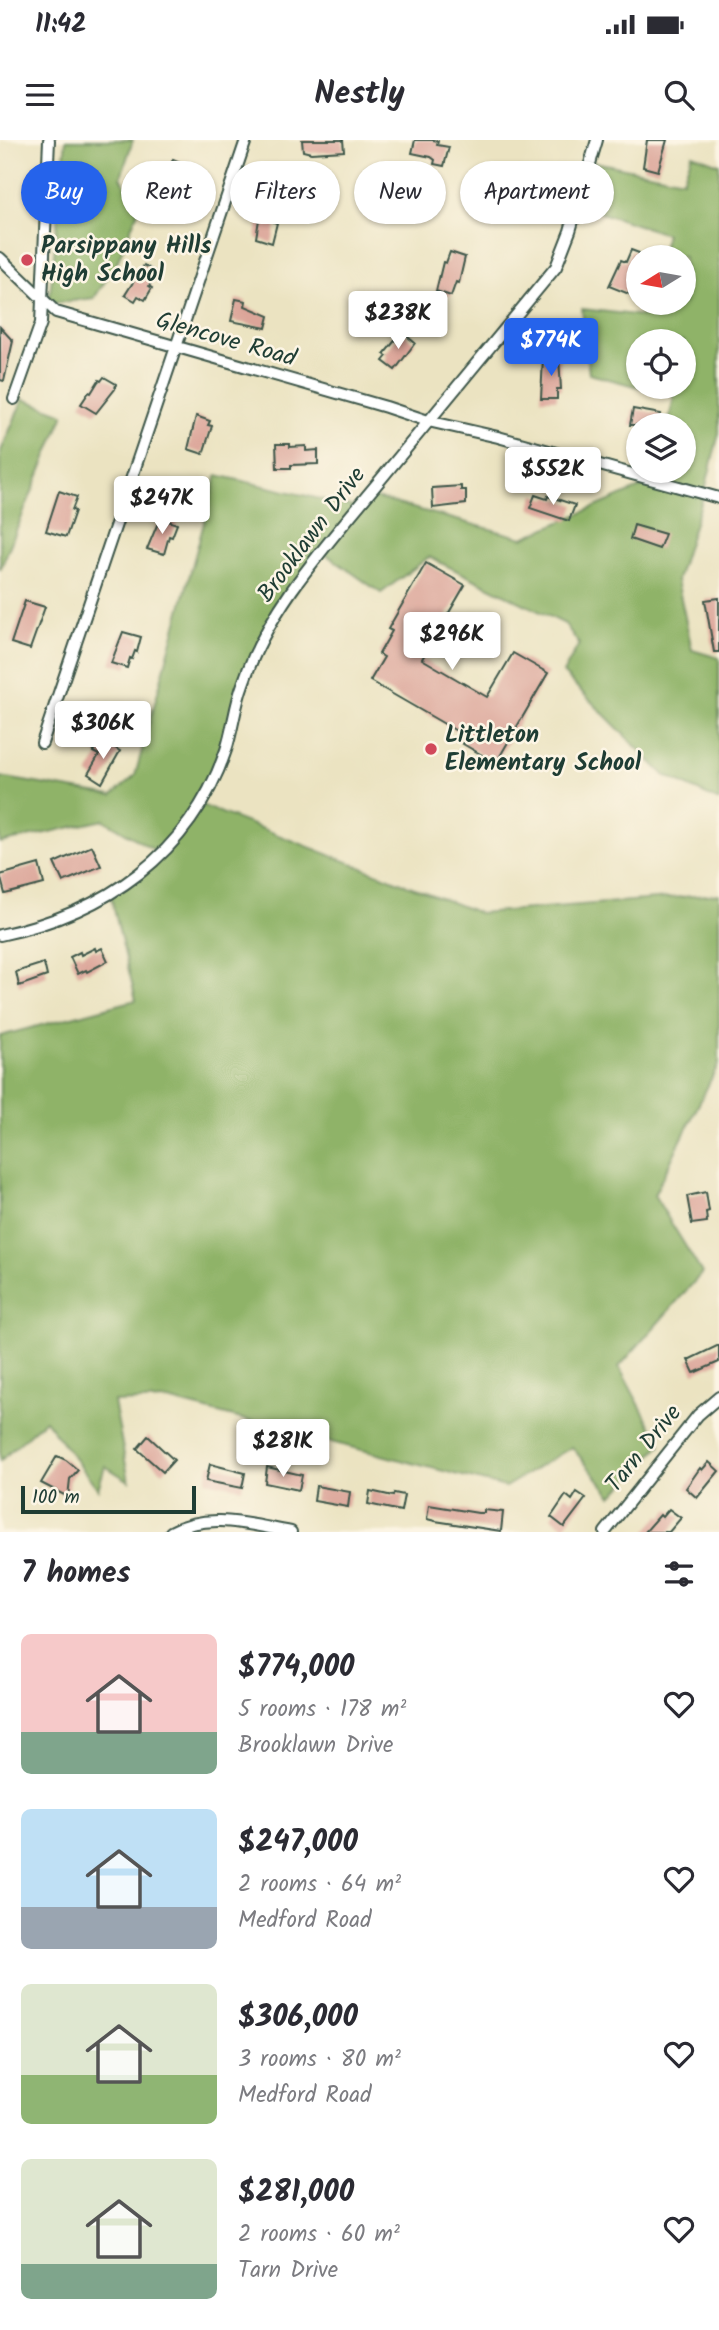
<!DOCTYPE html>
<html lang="en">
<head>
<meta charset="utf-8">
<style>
	:root { --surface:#fff; --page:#f7f7f7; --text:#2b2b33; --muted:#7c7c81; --accent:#2563eb }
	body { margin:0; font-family:Kalam,sans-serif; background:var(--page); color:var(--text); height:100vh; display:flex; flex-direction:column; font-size:26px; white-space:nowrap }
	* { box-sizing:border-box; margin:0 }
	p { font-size:23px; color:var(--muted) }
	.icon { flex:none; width:38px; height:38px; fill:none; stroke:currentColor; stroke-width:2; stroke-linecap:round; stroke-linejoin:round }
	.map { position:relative; height:1392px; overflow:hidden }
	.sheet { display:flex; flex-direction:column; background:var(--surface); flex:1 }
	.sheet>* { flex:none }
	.guide { position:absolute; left:21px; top:21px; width:677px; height:63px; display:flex; gap:14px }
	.needle { width:46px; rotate:259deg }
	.controls { position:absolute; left:626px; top:105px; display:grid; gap:14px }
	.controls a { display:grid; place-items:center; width:70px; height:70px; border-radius:50%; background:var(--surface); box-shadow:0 2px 5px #0004; font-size:35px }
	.scale { position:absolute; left:21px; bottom:18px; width:175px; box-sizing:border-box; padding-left:7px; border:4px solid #1f3d34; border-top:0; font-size:19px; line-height:24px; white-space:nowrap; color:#1f3d34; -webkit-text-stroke:5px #fcf5e5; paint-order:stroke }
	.price { position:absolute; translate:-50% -60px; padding:0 16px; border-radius:7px; background:#fff; color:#222; font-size:23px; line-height:46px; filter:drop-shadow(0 2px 4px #0008) }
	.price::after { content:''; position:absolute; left:50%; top:42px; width:21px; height:16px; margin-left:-10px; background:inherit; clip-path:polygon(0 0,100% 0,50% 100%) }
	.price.current { background:var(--accent); color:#fff }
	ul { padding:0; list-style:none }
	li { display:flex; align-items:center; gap:21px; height:175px; padding:0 21px }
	li span { display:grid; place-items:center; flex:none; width:196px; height:140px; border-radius:10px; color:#555 }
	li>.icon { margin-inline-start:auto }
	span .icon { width:84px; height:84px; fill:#fffc; stroke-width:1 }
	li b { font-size:30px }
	h2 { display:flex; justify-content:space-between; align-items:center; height:84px; padding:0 21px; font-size:30px }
	.tag { padding:0 24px; border-radius:32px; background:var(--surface); box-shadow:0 2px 5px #0004; font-size:24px; line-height:63px }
	.tag.current { background:var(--accent); color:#fff }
	.status { display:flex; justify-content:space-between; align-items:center; height:49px; padding:0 35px; background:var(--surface); direction:ltr }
	.status svg { height:19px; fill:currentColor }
	header { display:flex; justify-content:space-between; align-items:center; height:91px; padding:0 21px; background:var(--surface); font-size:32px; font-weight:700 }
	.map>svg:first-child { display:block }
	.forest { fill:#8fb368; stroke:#57784e; stroke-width:2; fill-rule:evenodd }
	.building { fill:#dca599 }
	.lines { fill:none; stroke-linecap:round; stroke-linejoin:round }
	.street-casing { stroke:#3e5649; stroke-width:14 }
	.street { stroke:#fff; stroke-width:10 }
	.poi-dot { fill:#d1495b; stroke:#fcf5e5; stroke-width:2.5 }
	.labels { text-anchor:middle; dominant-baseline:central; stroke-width:5; stroke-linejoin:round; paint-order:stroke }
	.poi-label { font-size:24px; font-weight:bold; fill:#1f3d34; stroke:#fcf5e5; text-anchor:start }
	.street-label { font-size:24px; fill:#1f3d34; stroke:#fcf5e5 }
</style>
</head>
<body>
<div class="status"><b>11:42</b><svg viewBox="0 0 49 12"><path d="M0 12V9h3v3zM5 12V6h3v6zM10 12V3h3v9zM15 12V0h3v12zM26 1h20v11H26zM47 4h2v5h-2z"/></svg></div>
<header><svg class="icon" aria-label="menu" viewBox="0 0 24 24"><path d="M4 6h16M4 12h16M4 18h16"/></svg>Nestly<svg class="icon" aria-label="search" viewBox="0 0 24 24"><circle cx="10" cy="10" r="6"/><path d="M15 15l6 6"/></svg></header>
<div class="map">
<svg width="719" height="1392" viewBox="0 0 719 1392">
	<rect width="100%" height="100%" fill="#fcf5e5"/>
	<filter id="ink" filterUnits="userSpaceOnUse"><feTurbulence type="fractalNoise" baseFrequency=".0143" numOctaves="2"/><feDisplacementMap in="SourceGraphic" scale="14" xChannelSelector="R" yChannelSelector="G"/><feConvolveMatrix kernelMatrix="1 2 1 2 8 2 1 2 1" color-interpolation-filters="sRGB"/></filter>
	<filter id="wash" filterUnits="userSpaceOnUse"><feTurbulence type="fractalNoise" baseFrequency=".00686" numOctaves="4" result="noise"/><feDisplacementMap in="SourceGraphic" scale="28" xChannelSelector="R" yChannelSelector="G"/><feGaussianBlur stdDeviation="1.57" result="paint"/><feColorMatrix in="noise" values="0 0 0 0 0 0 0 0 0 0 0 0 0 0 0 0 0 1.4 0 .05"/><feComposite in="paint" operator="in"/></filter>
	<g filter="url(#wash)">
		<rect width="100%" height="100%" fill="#ebe3c1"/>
		<g class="forest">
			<polygon points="66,0 133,0 121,37 138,71 116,125 94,158 49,164"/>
			<path d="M 692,14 L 719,24 L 719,293 L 704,354 L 677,440 L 692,510 L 719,518 L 719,661 L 664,635 L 563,533 L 579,504 L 565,484 L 429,417 L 381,453 L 324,413 L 264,494 L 201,665 L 479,773 L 719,754 L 719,923 L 654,1055 L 702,1133 L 619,1227 L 661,1305 L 612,1356 L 572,1307 L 505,1347 L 168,1260 L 114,1262 L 129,1341 L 105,1326 L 98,1349 L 45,1280 L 0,1321 L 0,896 L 136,860 L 110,753 L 159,713 L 104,680 L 0,703 L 0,637 L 112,656 L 135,636 L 217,335 L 359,368 L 368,356 L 523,398 L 656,341 L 659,331 L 684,331 L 684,285 L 668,285 L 674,256 L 589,234 L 582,169 L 643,176 L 647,163 L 684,163 L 684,117 L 660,117 L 666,94 L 577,65 L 590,21 L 683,40 ZM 639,201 L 684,201 L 684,247 L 639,247 Z"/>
			<polygon points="23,259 64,274 0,430 0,313"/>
		</g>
		<g id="blocks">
			<g class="building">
				<polygon points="302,0 343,0 344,11 311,13 303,11"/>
				<polygon points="415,0 433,0 438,1 437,5 449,7 444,26 434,24 435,20 431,17 412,13"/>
				<polygon points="647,0 667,0 658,31 643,27"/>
				<polygon points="173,19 187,25 184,34 186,35 178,58 164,53 166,47 163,46"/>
				<polygon points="518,28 535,32 531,59 528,58 526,66 514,63"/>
				<polygon points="261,67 276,71 274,82 277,83 272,103 256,98"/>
				<polygon points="631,110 639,113 639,126 629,154 609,146 621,120 626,122"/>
				<polygon points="450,112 465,117 459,143 456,142 451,156 436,151 443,122 446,123"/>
				<polygon points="144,125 157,133 149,146 152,148 145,160 138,156 135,161 125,155"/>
				<polygon points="236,159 246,161 245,166 269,176 266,188 231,181"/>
				<polygon points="0,187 13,201 4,241 0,240"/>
				<polygon points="402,192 415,203 395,230 383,221 387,216 384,214"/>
				<polygon points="543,218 559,218 561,249 557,249 557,259 541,259"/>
				<polygon points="104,237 116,244 115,249 96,273 81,264 89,252 91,253 99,240 101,241"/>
				<polygon points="633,269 661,274 659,285 630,285"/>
				<polygon points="196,276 210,281 208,285 212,286 203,314 188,309"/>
				<polygon points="276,304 290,304 290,307 306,306 306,311 318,310 318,324 291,325 291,328 277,328"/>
				<polygon points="461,346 461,350 466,350 466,364 433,368 432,348"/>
				<polygon points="59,351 77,357 72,370 75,371 66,397 46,391"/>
				<polygon points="535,355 547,359 548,356 575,365 569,381 530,368"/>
				<polygon points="160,378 177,384 172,397 169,396 164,414 147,409"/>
				<polygon points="634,385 665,394 659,409 630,399"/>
				<polygon points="426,423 465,445 422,519 487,557 513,513 548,533 496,623 463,604 467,597 370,541 384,517 379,514 392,491 388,489"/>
				<polygon points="719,458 719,512 714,512 705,460"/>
				<polygon points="25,461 45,467 30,509 11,503"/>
				<polygon points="123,492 141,497 137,512 135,511 132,519 130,518 127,528 111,523"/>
				<polygon points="100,599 120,611 102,643 88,634 99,615 93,612"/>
				<polygon points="92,706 101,726 63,742 54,723"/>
				<polygon points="39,724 44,744 5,754 0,735"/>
				<polygon points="95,808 96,811 102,808 108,821 87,832 86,830 78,834 70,817 80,812 81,815"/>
				<polygon points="44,823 47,836 19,846 16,832"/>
				<polygon points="706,1052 709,1071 706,1072 707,1082 692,1084 687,1056"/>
				<polygon points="719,1205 719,1222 694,1233 688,1220"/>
				<polygon points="148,1296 174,1320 163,1332 137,1309"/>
				<polygon points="57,1316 66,1320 78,1330 70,1339 68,1357 41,1343"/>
				<polygon points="709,1322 719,1331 697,1358 686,1348 700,1328 702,1330"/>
				<polygon points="210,1324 245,1333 242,1348 206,1341"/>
				<polygon points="267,1327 302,1335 299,1350 265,1343"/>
				<polygon points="316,1346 350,1352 348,1367 314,1361"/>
				<polygon points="370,1351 393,1356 394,1353 404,1355 401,1371 368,1364"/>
				<polygon points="577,1352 586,1358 564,1387 551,1377 566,1355 572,1360"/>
				<polygon points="429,1365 478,1373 484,1373 484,1370 503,1372 501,1391 435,1381 427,1379"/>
				<polygon points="669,1369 681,1378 669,1392 645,1392 660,1375 662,1377"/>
			</g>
		</g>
	</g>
	<g filter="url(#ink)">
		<use href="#blocks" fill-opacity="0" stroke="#3e5649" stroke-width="2"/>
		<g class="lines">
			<g class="street-casing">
				<g id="street">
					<polyline points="0,118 56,172 386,267 428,281 498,297 719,358"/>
					<polyline points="14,259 41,183 49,0"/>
					<polyline points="42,603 246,0"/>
					<path d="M 0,795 C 105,773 190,715 226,610 C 233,589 235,565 243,544 C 254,511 272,479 292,450 C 319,412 351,375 381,339 C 439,268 498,198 556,127 L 570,91 L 597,0"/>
					<path d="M 171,1392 C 209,1371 251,1385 291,1392"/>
					<polyline points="605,1392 698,1275 719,1257"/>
				</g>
			</g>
			<use href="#street" class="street"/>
		</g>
	</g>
	<g class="poi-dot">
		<circle cx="27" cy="120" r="7"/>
		<circle cx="431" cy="609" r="7"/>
	</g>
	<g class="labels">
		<g class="poi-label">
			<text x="41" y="106">Parsippany Hills<tspan x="41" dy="28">High School</tspan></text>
			<text x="445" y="595">Littleton<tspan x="445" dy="28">Elementary School</tspan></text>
		</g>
		<g class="street-label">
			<text transform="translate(226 200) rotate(16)">Glencove Road</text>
			<text transform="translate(312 395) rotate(-53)">Brooklawn Drive</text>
			<text transform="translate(644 1309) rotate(-51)">Tarn Drive</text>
		</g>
	</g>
</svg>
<div class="controls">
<a><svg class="needle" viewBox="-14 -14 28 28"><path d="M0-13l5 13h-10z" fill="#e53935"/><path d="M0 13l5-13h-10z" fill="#7c7c81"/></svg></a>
<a><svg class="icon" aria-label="locate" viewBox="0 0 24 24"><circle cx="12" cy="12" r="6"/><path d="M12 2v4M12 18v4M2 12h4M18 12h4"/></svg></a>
<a><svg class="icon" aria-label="layers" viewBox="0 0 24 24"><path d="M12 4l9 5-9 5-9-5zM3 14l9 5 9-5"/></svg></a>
</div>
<div class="scale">100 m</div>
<b class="price" style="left:398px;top:211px">$238K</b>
<b class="price current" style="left:551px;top:238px">$774K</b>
<b class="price" style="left:553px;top:367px">$552K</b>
<b class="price" style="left:162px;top:396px">$247K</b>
<b class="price" style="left:452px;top:532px">$296K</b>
<b class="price" style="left:103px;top:621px">$306K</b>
<b class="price" style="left:283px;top:1339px">$281K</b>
<div class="guide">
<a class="tag current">Buy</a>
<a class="tag">Rent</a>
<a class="tag">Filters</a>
<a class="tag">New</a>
<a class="tag">Apartment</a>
</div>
</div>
<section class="sheet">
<h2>7 homes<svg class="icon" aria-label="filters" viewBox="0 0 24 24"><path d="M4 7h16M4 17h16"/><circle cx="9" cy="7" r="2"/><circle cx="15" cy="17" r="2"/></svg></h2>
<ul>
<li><span style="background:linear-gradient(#f6c9c9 70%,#7fa58c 0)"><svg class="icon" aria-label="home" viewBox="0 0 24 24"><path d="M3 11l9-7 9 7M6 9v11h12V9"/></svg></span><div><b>$774,000</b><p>5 rooms · 178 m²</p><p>Brooklawn Drive</p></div><svg class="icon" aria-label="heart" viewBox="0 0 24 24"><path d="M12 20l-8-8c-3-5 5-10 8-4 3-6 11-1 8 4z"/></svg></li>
<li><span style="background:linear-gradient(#bfe0f5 70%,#9aa5b1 0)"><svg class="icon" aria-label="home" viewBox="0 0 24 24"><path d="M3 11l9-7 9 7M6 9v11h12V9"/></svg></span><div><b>$247,000</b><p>2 rooms · 64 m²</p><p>Medford Road</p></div><svg class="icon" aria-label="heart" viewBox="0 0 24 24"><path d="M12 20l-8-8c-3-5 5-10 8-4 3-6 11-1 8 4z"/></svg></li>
<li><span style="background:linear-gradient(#dfe7d0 65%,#8fb573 0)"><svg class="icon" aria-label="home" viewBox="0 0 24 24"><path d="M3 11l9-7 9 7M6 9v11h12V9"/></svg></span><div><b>$306,000</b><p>3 rooms · 80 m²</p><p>Medford Road</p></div><svg class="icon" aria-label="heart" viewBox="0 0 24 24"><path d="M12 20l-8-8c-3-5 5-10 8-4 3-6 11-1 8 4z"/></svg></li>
<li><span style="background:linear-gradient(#dfe7d0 75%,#7fa58c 0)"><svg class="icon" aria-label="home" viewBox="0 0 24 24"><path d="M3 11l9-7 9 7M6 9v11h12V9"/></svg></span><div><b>$281,000</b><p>2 rooms · 60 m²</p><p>Tarn Drive</p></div><svg class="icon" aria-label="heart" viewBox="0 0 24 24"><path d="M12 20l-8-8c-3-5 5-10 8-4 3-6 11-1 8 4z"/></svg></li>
</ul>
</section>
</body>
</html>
